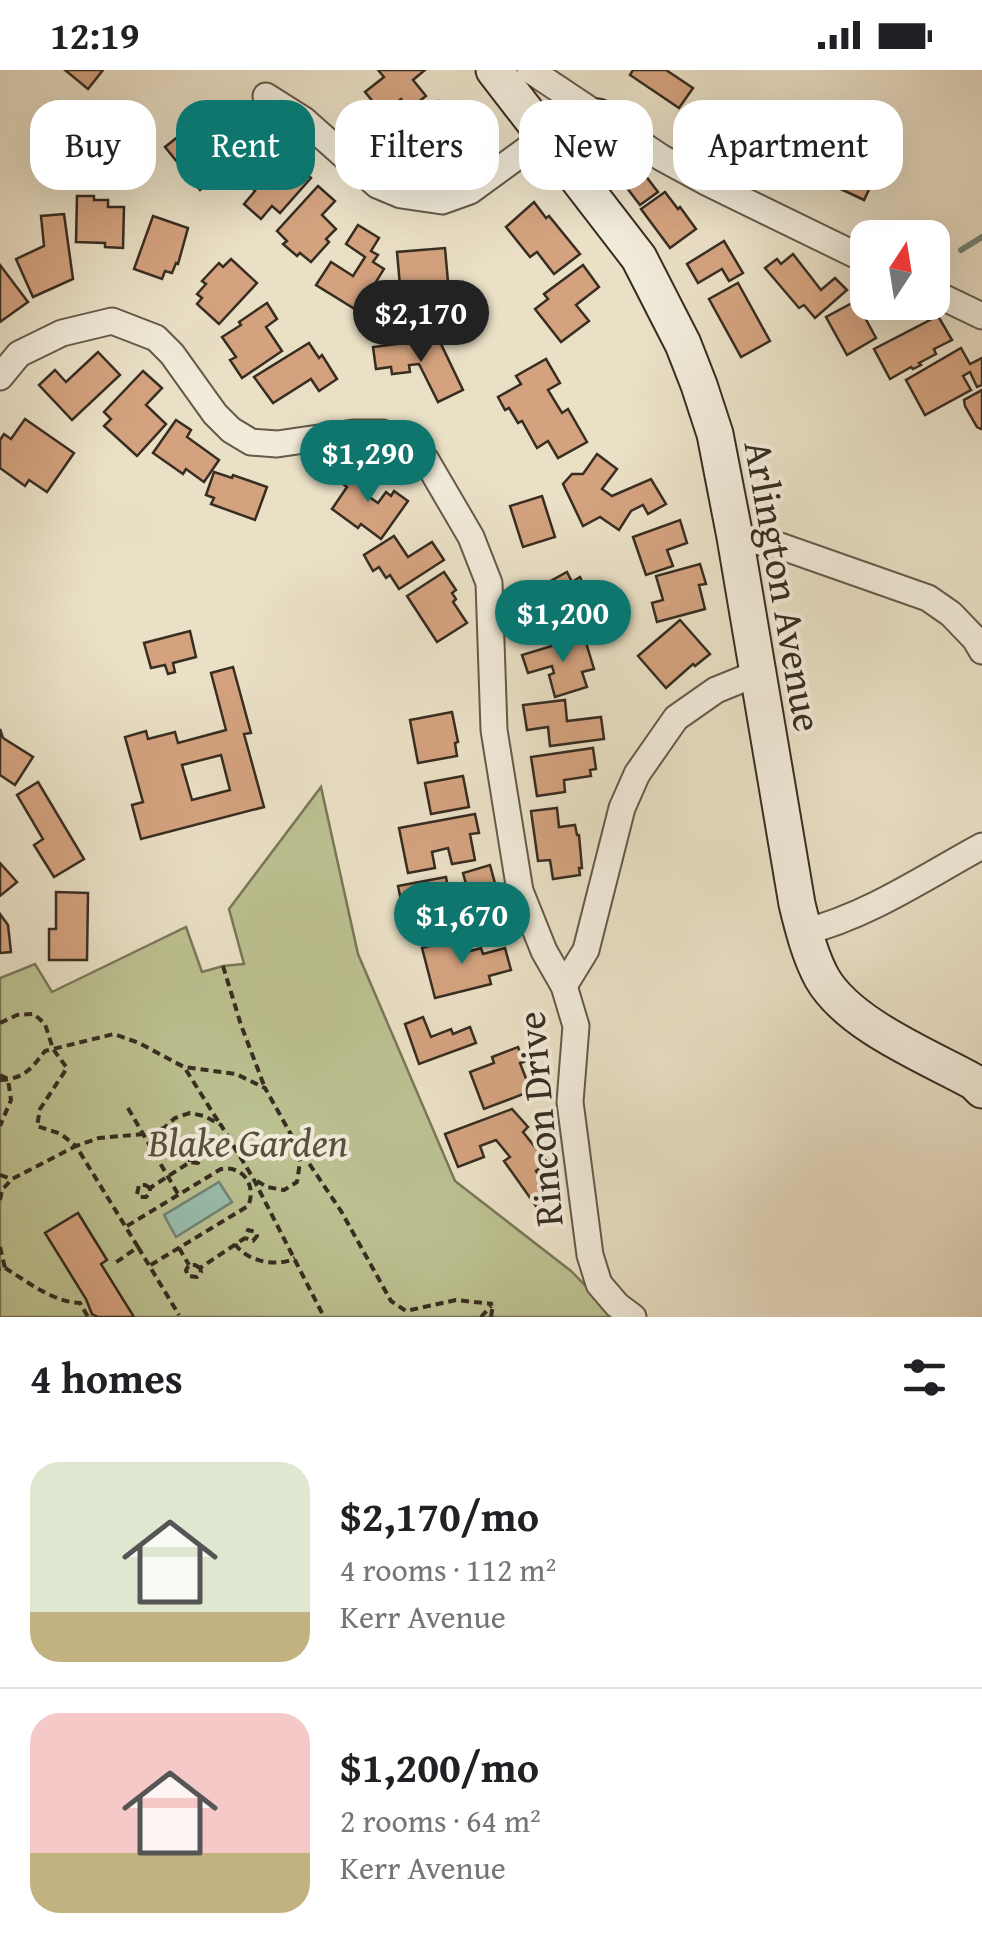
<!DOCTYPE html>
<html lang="en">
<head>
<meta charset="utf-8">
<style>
	:root { --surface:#fff; --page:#f6f6f6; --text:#202124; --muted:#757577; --line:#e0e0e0; --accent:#0f766e }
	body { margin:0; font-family:"Gentium Book Plus",serif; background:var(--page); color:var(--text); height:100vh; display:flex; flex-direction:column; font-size:38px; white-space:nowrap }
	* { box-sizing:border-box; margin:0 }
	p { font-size:32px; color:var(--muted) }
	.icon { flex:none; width:55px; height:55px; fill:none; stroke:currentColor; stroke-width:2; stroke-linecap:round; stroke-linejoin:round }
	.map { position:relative; height:1247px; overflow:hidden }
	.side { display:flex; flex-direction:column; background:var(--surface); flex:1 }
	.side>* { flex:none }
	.top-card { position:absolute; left:30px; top:30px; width:922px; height:90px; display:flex; gap:20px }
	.needle { width:65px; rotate:12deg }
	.buttons { position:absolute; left:850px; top:150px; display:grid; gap:20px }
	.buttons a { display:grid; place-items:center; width:100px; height:100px; border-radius:20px; background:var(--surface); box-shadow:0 10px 40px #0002; font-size:50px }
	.price { position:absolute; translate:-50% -85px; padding:0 22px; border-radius:35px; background:var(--accent); color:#fff; font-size:32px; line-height:65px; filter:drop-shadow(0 2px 5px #0008) }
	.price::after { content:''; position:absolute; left:50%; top:60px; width:30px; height:22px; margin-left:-15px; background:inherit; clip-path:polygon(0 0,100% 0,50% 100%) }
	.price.active { background:#222; color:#fff }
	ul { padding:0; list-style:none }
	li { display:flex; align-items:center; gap:30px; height:250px; padding:0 30px }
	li+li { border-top:2px solid var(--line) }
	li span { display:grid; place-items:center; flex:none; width:280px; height:200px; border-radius:30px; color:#555 }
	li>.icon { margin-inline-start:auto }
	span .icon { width:120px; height:120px; fill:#fffc; stroke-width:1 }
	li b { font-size:42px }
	h2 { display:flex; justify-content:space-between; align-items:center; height:120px; padding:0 30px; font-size:42px }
	.tag { padding:0 35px; border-radius:30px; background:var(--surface); box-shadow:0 10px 40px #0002; font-size:35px; line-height:90px }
	.tag.active { background:var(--accent); color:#fff }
	.status { display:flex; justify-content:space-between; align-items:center; height:70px; padding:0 50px; background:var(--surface); direction:ltr }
	.status svg { height:28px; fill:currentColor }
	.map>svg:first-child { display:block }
	.green { fill:#bcc191; stroke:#7a7759; stroke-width:2.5 }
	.water { fill:#99beae; stroke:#728476; stroke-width:2.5 }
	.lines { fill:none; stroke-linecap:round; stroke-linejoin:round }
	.stream { stroke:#728476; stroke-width:6 }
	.building { fill:#d4a27f; stroke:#372d21; stroke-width:2.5; fill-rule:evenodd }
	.street-casing { stroke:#645a4a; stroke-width:29 }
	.secondary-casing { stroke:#372d21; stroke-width:39 }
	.path { stroke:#372d21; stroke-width:4; stroke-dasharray:8 5; stroke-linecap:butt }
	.street { stroke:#f1ebda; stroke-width:25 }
	.secondary { stroke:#f1ebda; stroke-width:35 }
	.labels { text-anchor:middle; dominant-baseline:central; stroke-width:8; stroke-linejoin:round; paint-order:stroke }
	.street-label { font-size:40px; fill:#372d21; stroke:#f1ebda }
	.park-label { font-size:40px; font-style:italic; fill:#58523d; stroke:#f1ebda }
</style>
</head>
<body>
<div class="status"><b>12:19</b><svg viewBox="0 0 49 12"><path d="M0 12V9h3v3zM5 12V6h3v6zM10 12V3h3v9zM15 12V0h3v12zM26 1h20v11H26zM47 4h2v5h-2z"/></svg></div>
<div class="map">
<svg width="982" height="1247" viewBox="0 0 982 1247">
	<rect width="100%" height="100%" fill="#eae0c6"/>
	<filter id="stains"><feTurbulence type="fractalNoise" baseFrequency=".002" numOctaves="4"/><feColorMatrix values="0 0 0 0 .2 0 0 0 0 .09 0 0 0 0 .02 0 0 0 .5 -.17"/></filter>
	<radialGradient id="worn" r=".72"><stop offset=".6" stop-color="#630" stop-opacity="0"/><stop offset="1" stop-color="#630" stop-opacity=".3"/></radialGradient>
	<polygon class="green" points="321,717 358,884 455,1111 571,1201 616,1247 0,1247 0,908 35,894 52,922 186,857 202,902 223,896 244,894 229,839"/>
	<polygon class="water" points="219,1112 232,1132 176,1167 164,1145"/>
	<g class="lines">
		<polyline class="stream" points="961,180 982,167"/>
	</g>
	<g class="building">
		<polygon points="65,0 103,0 88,19"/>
		<polygon points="378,0 425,0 413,10 426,26 409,39 401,29 383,44 365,22 384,7"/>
		<polygon points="633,0 666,0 693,18 679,38 630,5"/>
		<polygon points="438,31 457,56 468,47 480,61 463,74 459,68 431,89 422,85 401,59"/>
		<polygon points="737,35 790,70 776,91 762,82 760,85 742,73 745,69 723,55"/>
		<polygon points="204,46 238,89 200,120 165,77"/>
		<polygon points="810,53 884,88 864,130 811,105 818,86 799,76"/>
		<polygon points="274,80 283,89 285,97 291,91 311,108 280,143 272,136 261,149 244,134 255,121 248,114 247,102 254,94 251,92 261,82 264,84 267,81"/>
		<polygon points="763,85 779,95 769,111 753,100"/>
		<polygon points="645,105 658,122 640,135 627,118"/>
		<polygon points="318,116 335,131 322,145 336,159 326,169 329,172 311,192 300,183 297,186 283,174 287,171 277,161"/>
		<polygon points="665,122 678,139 680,137 696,159 670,178 641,139"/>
		<polygon points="77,126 94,126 94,130 108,130 108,137 124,137 123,178 105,177 105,173 76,172"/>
		<polygon points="534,132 546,148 549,146 580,184 554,204 537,182 530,187 506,157"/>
		<polygon points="64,144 73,209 33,227 16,189 44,176 41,146"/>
		<polygon points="153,146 188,158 178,194 176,193 172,203 165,201 162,209 134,199"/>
		<polygon points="358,155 379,168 371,181 378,185 373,192 384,199 358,241 316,215 331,192 353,206 365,187 346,174"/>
		<polygon points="724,171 743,203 729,211 722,199 698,213 687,194"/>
		<polygon points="445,178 451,246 403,250 397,182"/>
		<polygon points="793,184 821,220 835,208 847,220 815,248 804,235 799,238 765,198 777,189 781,194"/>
		<polygon points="231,189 257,213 219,254 197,234 202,228 197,224 206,214 202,211 219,193 223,197"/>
		<polygon points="0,195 28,232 0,252"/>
		<polygon points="583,195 599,217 576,235 589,251 561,272 535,239 548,229 544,224"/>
		<polygon points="738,213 770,271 741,287 709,229"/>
		<polygon points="856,231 876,268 847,285 826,247"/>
		<polygon points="267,233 277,249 266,257 282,281 242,308 230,290 236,287 222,267 241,255 239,252"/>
		<polygon points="938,246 952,270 934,279 936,284 919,293 921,295 913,299 911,297 890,309 874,279"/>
		<polygon points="428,270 428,274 440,272 463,320 438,332 419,294 409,295 410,302 392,304 391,297 376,299 373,277"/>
		<polygon points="309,273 319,288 322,285 337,309 319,321 311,309 273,333 254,307"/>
		<polygon points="961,278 970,294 982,288 982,315 977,317 970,302 963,306 971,320 925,345 906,310"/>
		<polygon points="98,282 120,305 72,350 39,315 55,300 66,312"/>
		<polygon points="546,289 560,313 548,320 562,343 568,339 587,372 558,388 548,371 537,378 522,351 518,353 509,338 505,340 498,327 521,314 516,306"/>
		<polygon points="143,301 162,318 146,335 166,354 137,386 104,356 111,349 104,342"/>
		<polygon points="982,320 982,358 981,359 977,357 965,336 964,330"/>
		<polygon points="25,349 74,383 47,422 29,410 25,416 0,398 0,370 4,364 11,369"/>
		<polygon points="176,350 191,360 187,367 219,390 204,412 186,399 183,404 153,383"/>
		<polygon points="597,384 617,399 602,419 612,426 651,409 666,434 648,444 643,435 631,441 619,460 600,447 583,456 563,414 572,404 583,404"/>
		<polygon points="357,396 375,409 365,424 378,433 386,422 391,426 394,421 408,431 381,469 361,454 358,458 332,439 347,417 343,414"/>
		<polygon points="214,402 232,408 233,405 267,417 255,450 211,434 214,428 206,425"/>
		<polygon points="542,426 555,467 523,477 510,436"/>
		<polygon points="680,450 687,473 667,480 673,496 646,505 633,467"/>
		<polygon points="394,466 408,487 432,472 444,490 399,519 390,505 386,508 379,497 373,501 364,485"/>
		<polygon points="700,494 706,514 699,515 705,539 657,552 652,533 663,530 656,506"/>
		<polygon points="444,502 456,520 452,523 456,529 453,532 467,553 437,572 407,526"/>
		<polygon points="567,502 572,512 580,507 595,540 563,558 554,541 549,544 546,537 526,548 516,530"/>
		<polygon points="680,550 710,584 695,596 693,594 666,618 638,586"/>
		<polygon points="190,561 196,587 173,593 175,602 168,604 165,595 151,598 144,573"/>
		<polygon points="584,566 594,599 582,602 587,617 555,627 549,605 554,603 552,596 528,603 522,585"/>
		<path d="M 233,597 L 251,663 L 244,664 L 264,737 L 141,769 L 132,735 L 143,732 L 125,667 L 146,661 L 148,669 L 175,662 L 178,673 L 226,660 L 211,603 ZM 221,685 L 230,720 L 192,730 L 182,695 Z"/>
		<polygon points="565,630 567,651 601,647 604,669 550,676 548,657 527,660 523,635"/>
		<polygon points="452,642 458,672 455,673 457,686 418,693 410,650"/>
		<polygon points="0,659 3,668 33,687 15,715 0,705"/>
		<polygon points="593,678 596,699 590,700 591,706 564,710 565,722 537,726 531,687"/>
		<polygon points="463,706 469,737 431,744 425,713"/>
		<polygon points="38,712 84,789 54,807 34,775 43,769 17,725"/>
		<polygon points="557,738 559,757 575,755 577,765 579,765 582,798 579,798 580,805 553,809 550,790 538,791 531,741"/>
		<polygon points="475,744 479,763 470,764 475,790 452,794 448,778 432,782 435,798 408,803 399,758"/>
		<polygon points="0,793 17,812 0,826"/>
		<polygon points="490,795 496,817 469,825 463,803"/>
		<polygon points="446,807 449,824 457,823 458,831 495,823 498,840 461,848 463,854 429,861 426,850 412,852 411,844 404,845 398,816"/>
		<polygon points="56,822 88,823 87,890 49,890 49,859 56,859"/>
		<polygon points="0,844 8,855 11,882 0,883"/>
		<polygon points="463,867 467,882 481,878 483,884 505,878 511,900 489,906 491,914 435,928 422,878"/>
		<polygon points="423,947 431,967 451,959 453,964 470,957 476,973 419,994 405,954"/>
		<polygon points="518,977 524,992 520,993 531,1021 484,1039 470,1002 494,993 492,987"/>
		<polygon points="512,1039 528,1057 523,1062 547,1092 536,1101 554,1128 538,1139 504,1091 510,1087 496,1070 480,1076 484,1087 458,1097 445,1064"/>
		<polygon points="78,1143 107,1190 101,1194 134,1247 98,1247 92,1244 86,1229 45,1163"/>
	</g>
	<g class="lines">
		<g class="street-casing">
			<g id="street">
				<polyline points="530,0 662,88 708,113 868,191"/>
				<polyline points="266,26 304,50 377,115 401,125 442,131 470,121 544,67"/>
				<polyline points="932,222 982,246"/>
				<polyline points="0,307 19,284 62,263 112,251 156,268 172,284 215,344 231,360 251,372 277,374 353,363 383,363 409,374 426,390 471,467 489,513 494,660 520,821 544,881 564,916 576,956 570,1032 590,1185 599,1214 617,1235 633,1247"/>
				<polyline points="735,467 780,476 928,528 951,544 975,569 982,581"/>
				<path d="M 804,862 C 868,846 925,807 982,776"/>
				<polyline points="564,916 586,880 622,738 637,704 676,648 716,620 758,603"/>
			</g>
		</g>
		<g class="secondary-casing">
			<g id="secondary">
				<path d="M 494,0 L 639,188 L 683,274 L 699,315 L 715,364 L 735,467 L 797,834 C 803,859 810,886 822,908 C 849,955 927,986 974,1012 L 982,1020"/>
				<polyline points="560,86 576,63 598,47"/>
			</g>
		</g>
		<g class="path">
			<polyline points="223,896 241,955 265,1018"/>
			<polyline points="0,953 17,945 34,944 45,954 53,979 114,964 139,973 184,997 236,1004 265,1018 298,1077 341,1141 391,1231 406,1241 456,1230 493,1234"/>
			<polyline points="186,1000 218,1051"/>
			<polyline points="0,1005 8,1009 11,1030 0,1056"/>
			<path d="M 0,1010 C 24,1009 32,998 45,981 L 53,979 L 67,998 L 40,1039 L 37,1056 L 61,1064 L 76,1076 L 99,1068 L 144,1064 L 164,1058 L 175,1048 L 190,1043 L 204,1046 L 221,1055 L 253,1108 L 324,1247"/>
			<polyline points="128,1038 178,1124"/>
			<polyline points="0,1105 12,1109"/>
			<polyline points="257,1111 267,1117 284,1120 297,1112 300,1092 298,1082"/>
			<polyline points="150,1118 145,1115 139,1115 137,1124 140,1127 146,1127 150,1123 150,1118 190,1092 198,1093 200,1086 192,1083 190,1085 190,1092"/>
			<polyline points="0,1130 2,1120 12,1109 76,1076 138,1177 115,1193"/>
			<path d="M 127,1156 L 221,1099 C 243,1095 257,1116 248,1136 L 149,1196"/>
			<path d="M 235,1174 C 246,1191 277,1198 295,1188"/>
			<polyline points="0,1177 5,1198 0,1199"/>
			<polyline points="138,1177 179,1245"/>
			<polyline points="179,1178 189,1195"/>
			<path d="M 5,1198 C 28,1212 53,1232 80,1233 L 88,1247"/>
			<polyline points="200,1198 195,1195 189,1195 186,1200 188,1206 197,1207 201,1202 200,1198 245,1168 248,1160 256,1162 257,1166 253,1171 245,1168"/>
			<polyline points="481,1247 491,1236"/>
			<polyline points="491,1247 493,1234"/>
		</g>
		<use href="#street" class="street"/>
		<use href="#secondary" class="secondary"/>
	</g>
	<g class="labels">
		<g class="street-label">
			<text transform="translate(784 516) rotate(80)">Arlington Avenue</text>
			<text transform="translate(539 1049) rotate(-95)">Rincon Drive</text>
		</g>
		<g class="park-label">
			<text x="248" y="1071">Blake Garden</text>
		</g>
	</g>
	<rect width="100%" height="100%" filter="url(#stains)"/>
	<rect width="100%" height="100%" fill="url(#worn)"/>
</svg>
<div class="buttons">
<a><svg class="needle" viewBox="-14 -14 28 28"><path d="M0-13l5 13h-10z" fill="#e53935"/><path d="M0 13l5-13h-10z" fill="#757577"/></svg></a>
</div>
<b class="price active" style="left:421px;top:295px">$2,170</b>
<b class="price" style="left:368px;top:435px">$1,290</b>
<b class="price" style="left:563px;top:595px">$1,200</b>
<b class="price" style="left:462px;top:897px">$1,670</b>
<div class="top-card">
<a class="tag">Buy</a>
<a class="tag active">Rent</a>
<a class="tag">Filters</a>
<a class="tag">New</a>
<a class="tag">Apartment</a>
</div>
</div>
<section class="side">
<h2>4 homes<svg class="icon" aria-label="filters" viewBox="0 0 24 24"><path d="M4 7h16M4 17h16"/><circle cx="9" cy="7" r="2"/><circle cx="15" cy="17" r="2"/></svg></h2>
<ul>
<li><span style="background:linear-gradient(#dfe7d0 75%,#c2b280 0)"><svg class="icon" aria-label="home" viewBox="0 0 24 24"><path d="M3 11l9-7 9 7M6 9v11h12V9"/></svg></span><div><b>$2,170/mo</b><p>4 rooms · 112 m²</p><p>Kerr Avenue</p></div></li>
<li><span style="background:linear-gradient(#f6c9c9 70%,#c2b280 0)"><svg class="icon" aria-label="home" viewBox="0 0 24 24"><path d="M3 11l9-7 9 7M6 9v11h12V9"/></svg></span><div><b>$1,200/mo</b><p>2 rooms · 64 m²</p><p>Kerr Avenue</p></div></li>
</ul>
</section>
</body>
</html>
